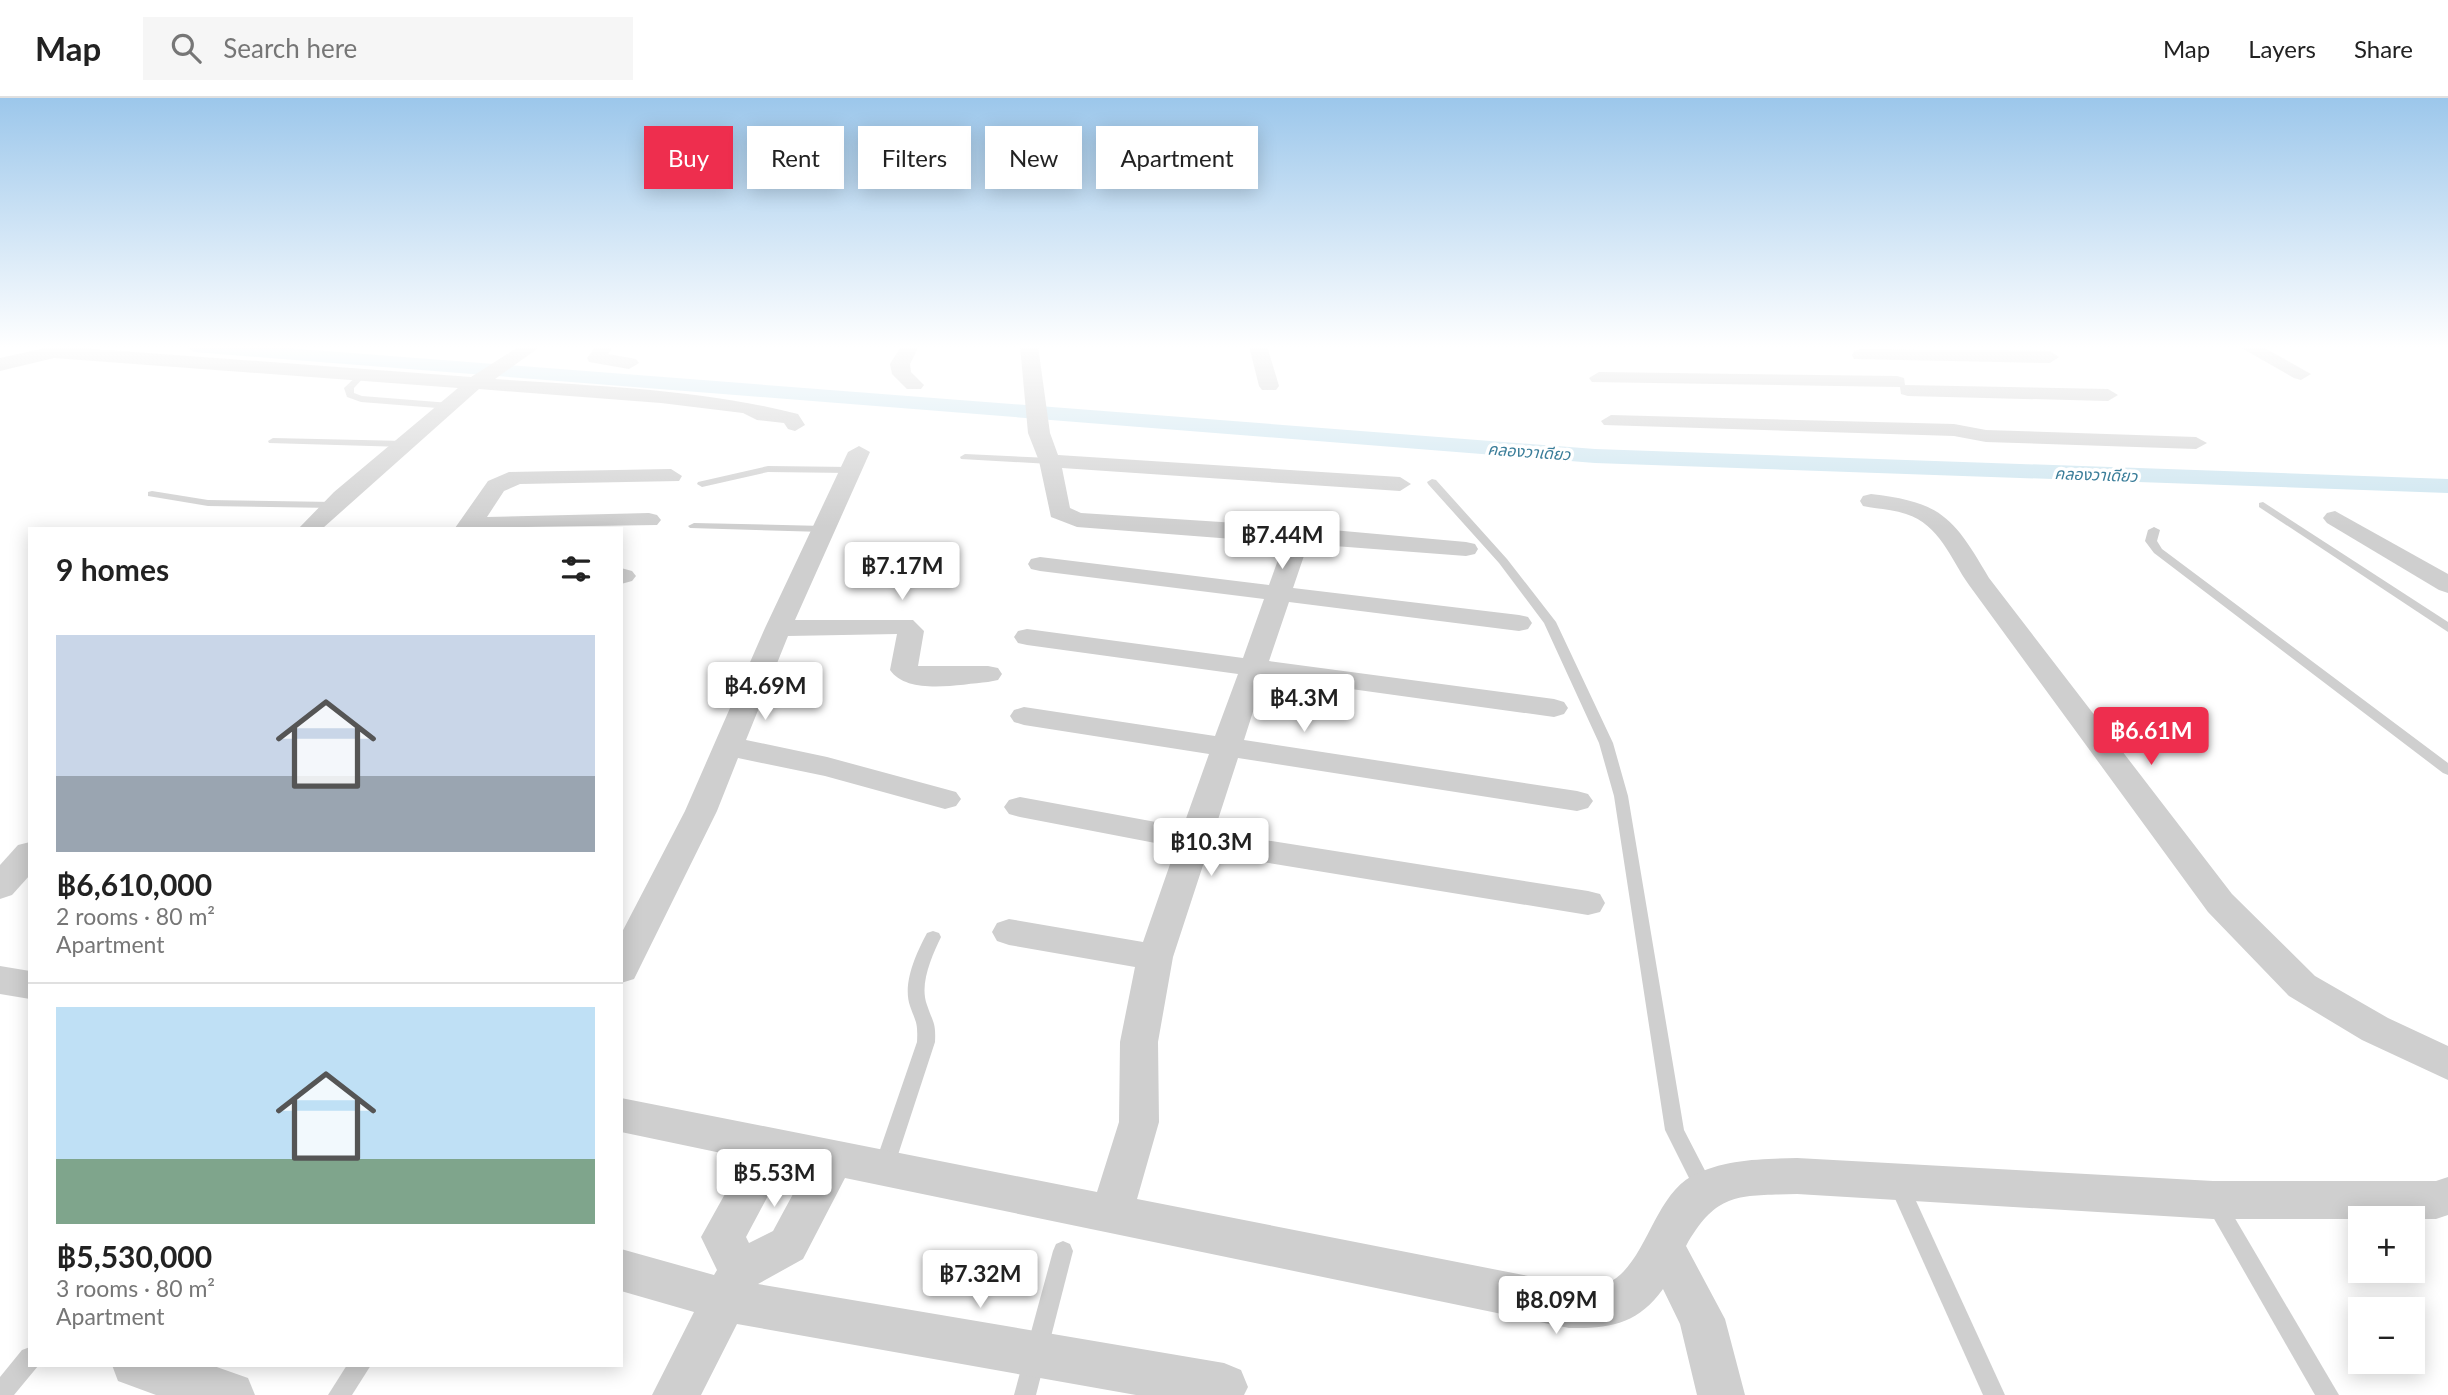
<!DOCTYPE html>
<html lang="en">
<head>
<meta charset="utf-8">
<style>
	:root { --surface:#fff; --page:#f6f6f6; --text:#222; --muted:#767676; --line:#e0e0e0; --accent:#ee2e4e }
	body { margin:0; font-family:Lato,"Noto Sans Thai",sans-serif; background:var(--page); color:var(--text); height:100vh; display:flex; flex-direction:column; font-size:26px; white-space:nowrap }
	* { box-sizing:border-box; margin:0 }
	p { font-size:23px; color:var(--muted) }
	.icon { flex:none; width:38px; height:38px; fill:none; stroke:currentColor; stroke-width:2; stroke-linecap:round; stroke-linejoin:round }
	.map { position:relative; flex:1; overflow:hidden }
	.details { position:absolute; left:28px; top:429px; width:595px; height:840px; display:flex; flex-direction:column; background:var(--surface); border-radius:0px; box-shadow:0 4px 18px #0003 }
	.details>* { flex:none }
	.guide { position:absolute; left:644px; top:28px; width:665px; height:63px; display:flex; gap:14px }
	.tools { position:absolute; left:2348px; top:1108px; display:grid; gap:14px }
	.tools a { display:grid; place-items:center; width:77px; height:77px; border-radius:0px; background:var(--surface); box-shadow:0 4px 18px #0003; font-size:35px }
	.price { position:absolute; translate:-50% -60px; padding:0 16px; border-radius:7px; background:#fff; color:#222; font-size:23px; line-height:46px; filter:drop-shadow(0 2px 4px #0008) }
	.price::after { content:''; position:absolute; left:50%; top:42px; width:21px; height:16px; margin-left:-10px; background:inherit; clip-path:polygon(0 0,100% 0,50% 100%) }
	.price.selected { background:var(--accent); color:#fff }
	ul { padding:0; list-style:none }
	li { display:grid; align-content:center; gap:14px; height:371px; padding:0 28px }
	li+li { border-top:2px solid var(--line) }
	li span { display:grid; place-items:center; height:217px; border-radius:0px; color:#555 }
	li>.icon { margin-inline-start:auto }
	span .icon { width:126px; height:126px; fill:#fffc; stroke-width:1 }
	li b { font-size:30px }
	h2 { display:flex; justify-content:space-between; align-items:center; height:84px; padding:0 28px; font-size:30px }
	.tag { padding:0 24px; border-radius:0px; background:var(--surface); box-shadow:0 4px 18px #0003; font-size:24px; line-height:63px }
	.tag.selected { background:var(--accent); color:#fff }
	header { display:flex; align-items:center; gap:42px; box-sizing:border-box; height:98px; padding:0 35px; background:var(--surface); border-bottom:2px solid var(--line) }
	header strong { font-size:33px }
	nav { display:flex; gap:38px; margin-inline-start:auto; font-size:24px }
	.search { width:490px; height:63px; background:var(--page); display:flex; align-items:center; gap:18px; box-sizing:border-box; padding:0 24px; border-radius:0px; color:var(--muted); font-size:26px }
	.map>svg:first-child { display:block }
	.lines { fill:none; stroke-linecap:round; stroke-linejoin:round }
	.canal { fill:#cbe4ef; fill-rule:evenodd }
	.lane { fill:#cfcfcf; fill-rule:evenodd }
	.street { fill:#cfcfcf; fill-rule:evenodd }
	.labels { text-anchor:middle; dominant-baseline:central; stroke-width:7; stroke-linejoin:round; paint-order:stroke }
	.far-water-label { font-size:16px; font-style:italic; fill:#3a7d99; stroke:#fff }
</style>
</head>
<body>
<header>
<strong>Map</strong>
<div class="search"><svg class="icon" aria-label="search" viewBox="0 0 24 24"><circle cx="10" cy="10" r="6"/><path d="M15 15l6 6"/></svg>Search here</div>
<nav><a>Map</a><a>Layers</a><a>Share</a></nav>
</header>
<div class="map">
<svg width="2448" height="1297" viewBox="0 0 2448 1297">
	<rect width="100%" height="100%" fill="#fff"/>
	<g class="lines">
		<polygon class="canal" points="185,248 262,248 1595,351 2448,381 2448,395 1595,365 194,254"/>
		<g class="lane">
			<polygon points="360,275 365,278 354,290 354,295 362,298 450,305 455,308 450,311 361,304 347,299 344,290"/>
			<polygon points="273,340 405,343 410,346 405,349 269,345 268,343"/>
			<polygon points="965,356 1050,360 1055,363 1050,366 961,361 960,359"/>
			<polygon points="768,368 851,369 856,372 851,375 768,374 702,389 697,386 698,384"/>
			<polygon points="1432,381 1436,382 1507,461 1556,524 1613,645 1628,698 1684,1032 1714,1090 1711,1096 1704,1099 1697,1096 1665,1032 1614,698 1599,645 1544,525 1499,465 1428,386 1427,384"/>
			<polygon points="152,393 208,402 335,404 340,407 335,410 208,408 148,398 148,394"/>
			<polygon points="2263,404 2448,524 2448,534 2259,409 2259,405"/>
			<polygon points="694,425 824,428 830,431 824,434 690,430 688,428"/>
			<polygon points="2154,429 2160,432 2157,443 2162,451 2448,665 2448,677 2443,675 2154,455 2145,443 2148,432"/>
			<path d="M 933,833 L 939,835 L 941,839 C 932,858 919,886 927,907 C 933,925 936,924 935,944 L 894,1069 L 891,1075 L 884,1078 L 877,1075 L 874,1069 L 917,944 C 918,924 916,925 910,908 C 902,885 917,854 927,835 Z"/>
			<polygon points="1898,1076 1905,1079 2005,1297 1983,1297 1888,1085 1891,1079"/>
			<polygon points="2216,1097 2223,1100 2339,1297 2315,1297 2209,1112 2206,1106 2209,1100"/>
			<polygon points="1063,1143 1070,1146 1073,1153 1036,1297 1014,1297 1053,1153 1056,1146"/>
			<polygon points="30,1249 30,1267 38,1268 14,1297 0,1297 0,1279 22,1252"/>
			<polygon points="347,1267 371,1267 352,1297 328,1297"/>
		</g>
		<g class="street">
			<path d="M 54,248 L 471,279 L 520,248 L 541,248 L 495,281 C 596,288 701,291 798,316 L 805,327 L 795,333 L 788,331 L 784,325 L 757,322 L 743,315 L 661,305 L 479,291 L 323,430 L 299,430 L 334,394 L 458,290 L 54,260 L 0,273 L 0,260 Z"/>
			<polygon points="596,248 614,248 608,256 636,261 639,265 629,271 589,264 587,260"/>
			<polygon points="901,248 919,248 910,266 911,274 924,287 921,291 907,291 892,276 890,266"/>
			<path d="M 1020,248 L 1038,248 L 1050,335 L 1058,357 L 1400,379 L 1411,386 L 1400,393 L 1062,370 L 1070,410 L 1081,415 L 1299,429 L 1466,444 L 1475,446 L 1478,451 L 1475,456 L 1466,458 L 1308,446 L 1293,490 L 1519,517 L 1528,519 L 1532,525 L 1528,531 L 1519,533 L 1289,504 L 1269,563 L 1554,601 L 1564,604 L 1568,610 L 1564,616 L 1554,619 L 1264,579 L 1244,642 L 1577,693 L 1588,696 L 1593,703 L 1588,710 L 1577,713 L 1238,660 L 1214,734 L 1588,793 L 1600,796 L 1605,805 L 1600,814 L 1588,817 L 1207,755 L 1173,859 L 1158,944 L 1159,1024 L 1137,1101 L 1569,1186 C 1580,1187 1596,1191 1606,1186 C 1646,1169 1652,1100 1692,1078 C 1724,1061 1762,1061 1797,1060 L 2213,1083 L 2436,1083 L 2448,1079 L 2448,1117 L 2436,1121 L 2213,1121 L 1797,1096 C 1739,1098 1717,1093 1686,1148 L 1725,1221 L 1745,1297 L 1697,1297 L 1680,1226 L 1663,1191 C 1638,1226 1609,1231 1569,1230 L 845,1080 L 803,1161 L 758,1186 L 1224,1265 L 1241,1272 L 1248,1289 L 1244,1297 L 1136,1297 L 737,1226 L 701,1297 L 652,1297 L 694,1214 L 621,1193 L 621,1151 L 714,1177 L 717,1172 L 701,1139 L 745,1060 L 621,1034 L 621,1000 L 1097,1094 L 1119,1024 L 1120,944 L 1135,869 L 1009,847 L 997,843 L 992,834 L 997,825 L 1009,821 L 1143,844 L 1176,749 L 1020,719 L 1009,716 L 1004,709 L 1009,702 L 1020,699 L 1183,729 L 1209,656 L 1024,627 L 1014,624 L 1010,618 L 1014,612 L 1024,609 L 1215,638 L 1238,576 L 1027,547 L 1018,545 L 1014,539 L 1018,533 L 1027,531 L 1243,560 L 1264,501 L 1040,473 L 1031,471 L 1028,466 L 1031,461 L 1040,459 L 1269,487 L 1284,445 L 1077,429 L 1051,419 L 1039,363 L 1028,335 ZM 784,1068 L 806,1072 L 773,1133 L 749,1145 L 746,1139 Z"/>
			<polygon points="1249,248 1267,248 1279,288 1276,292 1262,292 1259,288"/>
			<polygon points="2238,248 2261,248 2311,276 2301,282 2294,280"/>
			<polygon points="1861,251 2050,253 2059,259 2050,265 1854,261 1852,257 1854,253"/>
			<polygon points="1599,274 1897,278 1904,280 1905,287 2108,291 2118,297 2108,303 1908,298 1901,296 1900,289 1592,284 1589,280"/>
			<polygon points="1611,317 1954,326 1986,332 2196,339 2207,345 2196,351 1986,344 1954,338 1604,327 1601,323"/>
			<path d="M 859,348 L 870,354 L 795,522 L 913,522 L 924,533 L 918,568 L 988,568 L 998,570 L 1002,576 L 998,582 L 988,584 C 961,586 908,598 890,572 L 897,536 L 788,538 L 746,642 L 827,659 L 945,691 L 956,694 L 961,701 L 956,708 L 945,711 L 825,678 L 738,660 L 717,713 L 639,871 L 634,881 L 621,885 L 621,836 L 685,713 L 765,530 L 848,354 Z"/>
			<polygon points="671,371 682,378 679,383 520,386 504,393 487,419 649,415 657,417 661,422 657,427 455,430 488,383 509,374"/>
			<path d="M 1871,396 C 1942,404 1954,420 1989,480 L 2232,796 L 2315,878 L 2388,920 L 2448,948 L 2448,982 L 2362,942 L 2289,898 L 2208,814 L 1969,487 C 1950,460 1940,427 1906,416 C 1892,411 1877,411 1863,408 L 1860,403 L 1863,398 Z"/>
			<polygon points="2335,413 2448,476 2448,495 2439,492 2327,425 2323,420 2327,415"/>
			<polygon points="621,470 632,473 636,478 632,483 621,486"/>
			<polygon points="30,744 30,777 12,797 0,801 0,767 18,747"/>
			<polygon points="0,868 30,873 30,901 0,896"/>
			<polygon points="112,1267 211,1267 248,1280 255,1297 156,1297 118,1283"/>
		</g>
	</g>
	<linearGradient id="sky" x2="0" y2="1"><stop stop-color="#9cc7eb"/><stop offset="0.58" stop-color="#fff"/><stop offset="1" stop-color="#fff" stop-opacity="0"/></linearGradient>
	<rect width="2448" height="429" fill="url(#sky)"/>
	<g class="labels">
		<g class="far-water-label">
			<text transform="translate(1529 353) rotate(4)">คลองวาเดียว</text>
			<text transform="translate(2096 376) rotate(2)">คลองวาเดียว</text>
		</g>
	</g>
</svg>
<div class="tools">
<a>+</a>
<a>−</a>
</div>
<b class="price" style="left:1282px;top:473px">฿7.44M</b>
<b class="price" style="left:902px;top:504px">฿7.17M</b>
<b class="price" style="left:765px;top:624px">฿4.69M</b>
<b class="price" style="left:1304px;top:636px">฿4.3M</b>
<b class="price selected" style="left:2151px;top:669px">฿6.61M</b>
<b class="price" style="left:1211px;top:780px">฿10.3M</b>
<b class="price" style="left:774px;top:1111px">฿5.53M</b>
<b class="price" style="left:980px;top:1212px">฿7.32M</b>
<b class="price" style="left:1556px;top:1238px">฿8.09M</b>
<div class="guide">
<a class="tag selected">Buy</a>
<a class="tag">Rent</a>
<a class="tag">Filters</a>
<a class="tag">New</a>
<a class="tag">Apartment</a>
</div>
<section class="details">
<h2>9 homes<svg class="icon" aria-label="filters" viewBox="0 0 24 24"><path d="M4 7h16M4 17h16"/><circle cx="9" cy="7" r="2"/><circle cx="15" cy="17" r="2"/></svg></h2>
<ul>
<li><span style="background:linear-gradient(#c9d6e8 65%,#9aa5b1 0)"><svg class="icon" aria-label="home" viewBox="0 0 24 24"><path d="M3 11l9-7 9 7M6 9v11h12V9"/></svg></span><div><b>฿6,610,000</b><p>2 rooms · 80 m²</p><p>Apartment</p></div></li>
<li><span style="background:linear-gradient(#bfe0f5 70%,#7fa58c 0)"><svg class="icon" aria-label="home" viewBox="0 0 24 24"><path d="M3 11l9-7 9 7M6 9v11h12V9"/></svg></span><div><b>฿5,530,000</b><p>3 rooms · 80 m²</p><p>Apartment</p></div></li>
</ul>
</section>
</div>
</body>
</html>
